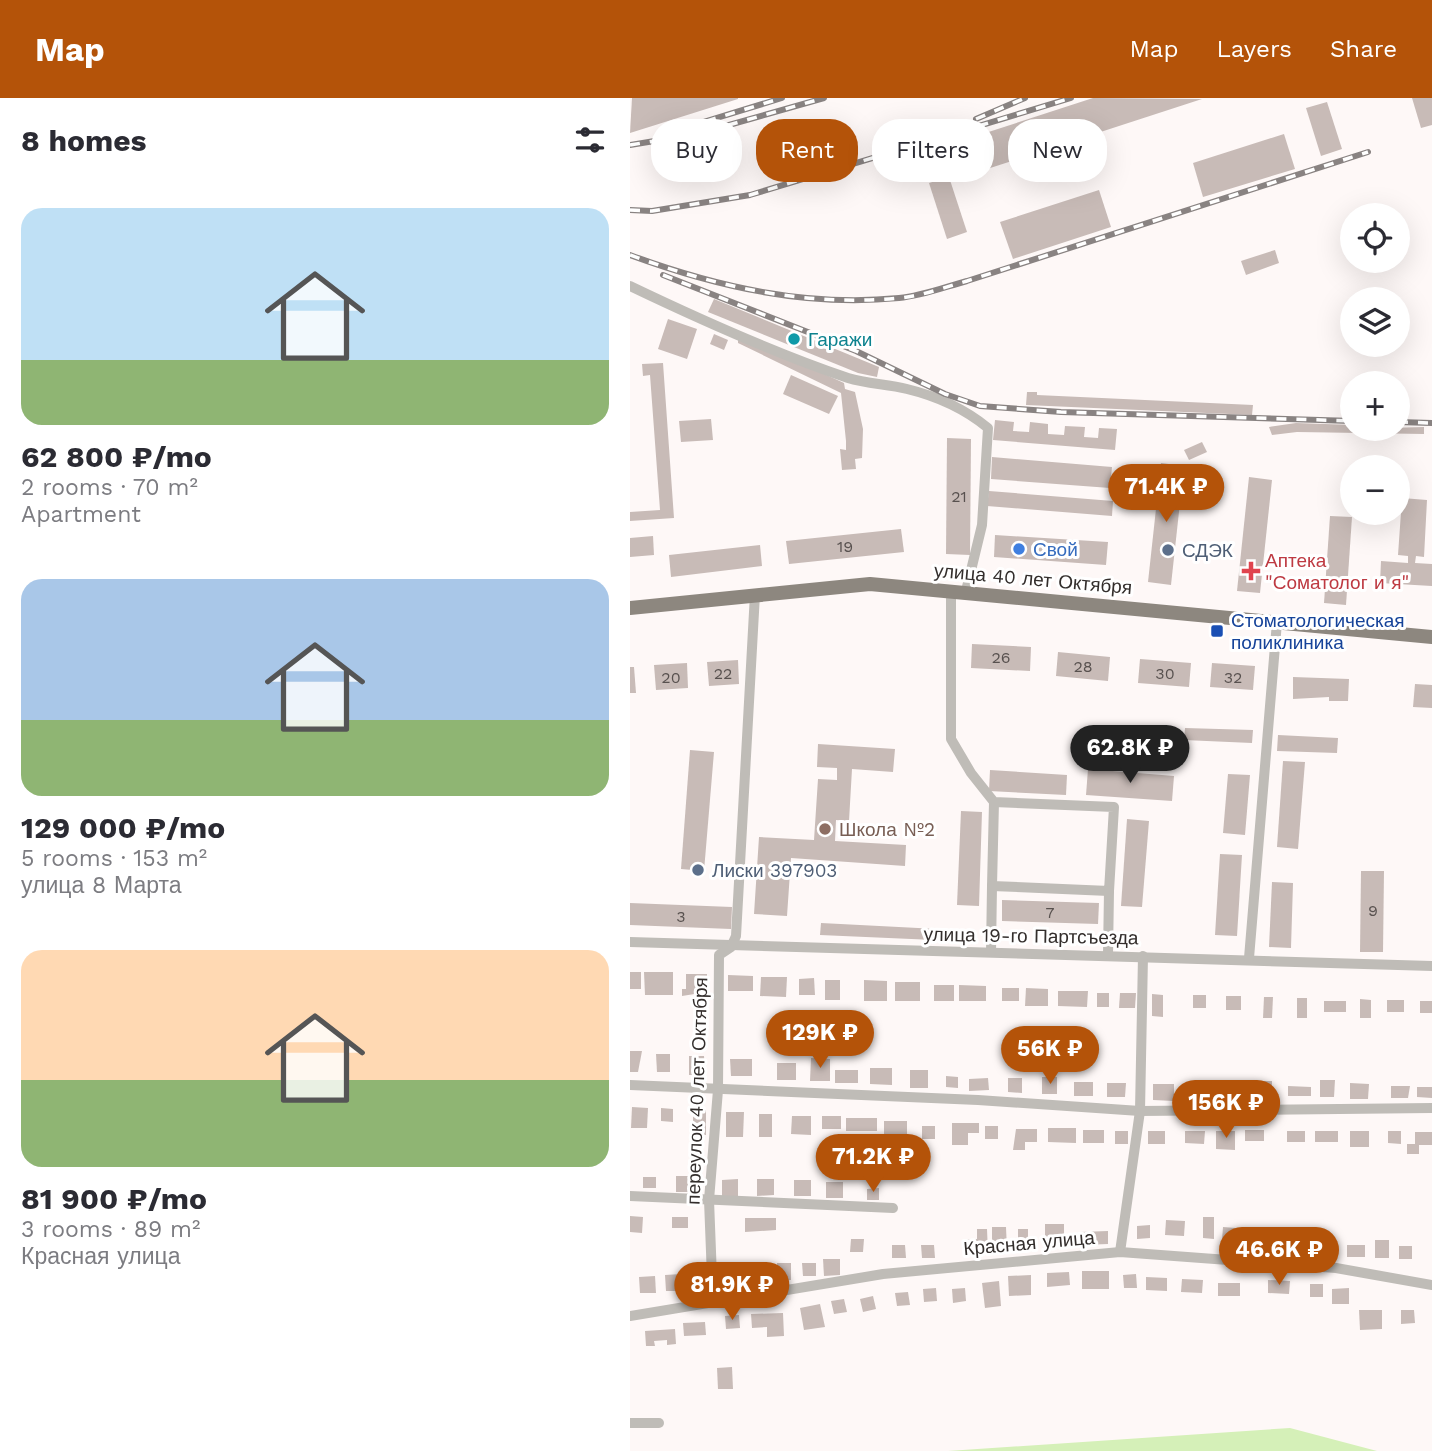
<!DOCTYPE html>
<html lang="en">
<head>
<meta charset="utf-8">
<style>
	:root { --surface:#fff; --page:#f2f2f3; --text:#2b2b33; --muted:#7c7c81; --accent:#b45309 }
	body { margin:0; font-family:"Work Sans",sans-serif; background:var(--page); color:var(--text); height:100vh; display:flex; flex-direction:column; font-size:26px; white-space:nowrap }
	* { box-sizing:border-box; margin:0 }
	p { font-size:23px; color:var(--muted) }
	.icon { flex:none; width:38px; height:38px; fill:none; stroke:currentColor; stroke-width:2; stroke-linecap:round; stroke-linejoin:round }
	.map { position:relative; flex:1; overflow:hidden }
	.details { display:flex; flex-direction:column; background:var(--surface); width:630px }
	.details>* { flex:none }
	.hud { position:absolute; left:21px; top:21px; width:665px; height:63px; display:flex; gap:14px }
	.buttons { position:absolute; left:710px; top:105px; display:grid; gap:14px }
	.buttons a { display:grid; place-items:center; width:70px; height:70px; border-radius:50%; background:var(--surface); box-shadow:0 7px 28px #0002; font-size:35px }
	.price { position:absolute; translate:-50% -60px; padding:0 16px; border-radius:24px; background:var(--accent); color:#fff; font-size:23px; line-height:46px; filter:drop-shadow(0 2px 4px #0008) }
	.price::after { content:''; position:absolute; left:50%; top:42px; width:21px; height:16px; margin-left:-10px; background:inherit; clip-path:polygon(0 0,100% 0,50% 100%) }
	.price.active { background:#222; color:#fff }
	ul { padding:0; list-style:none }
	li { display:grid; align-content:center; gap:14px; height:371px; padding:0 21px }
	li span { display:grid; place-items:center; height:217px; border-radius:21px; color:#555 }
	li>.icon { margin-inline-start:auto }
	span .icon { width:126px; height:126px; fill:#fffc; stroke-width:1 }
	li b { font-size:30px }
	h2 { display:flex; justify-content:space-between; align-items:center; height:84px; padding:0 21px; font-size:30px }
	.tag { padding:0 24px; border-radius:28px; background:var(--surface); box-shadow:0 7px 28px #0002; font-size:24px; line-height:63px }
	.tag.active { background:var(--accent); color:#fff }
	header { display:flex; align-items:center; gap:42px; box-sizing:border-box; height:98px; padding:0 35px; background:var(--accent); color:#fff }
	header strong { font-size:33px }
	nav { display:flex; gap:38px; margin-inline-start:auto; font-size:24px }
	main { display:flex; flex:1; min-height:0 }
	.map>svg:first-child { display:block }
	.green { fill:#d5f0b8 }
	.building { fill:#c8bbb7 }
	.lines { fill:none; stroke-linecap:round; stroke-linejoin:round }
	.minor { stroke:#bfbcb7; stroke-width:10 }
	.major { stroke:#8d877f; stroke-width:14 }
	.rail-casing { stroke:#898382; stroke-width:6 }
	.rail { stroke:#fff; stroke-width:3.5; stroke-dasharray:10; stroke-linecap:butt }
	.culture-dot { fill:#0f9aa8; stroke:#fff; stroke-width:2.5 }
	.shop-dot { fill:#3f7fe0; stroke:#fff; stroke-width:2.5 }
	.service-dot { fill:#5c6f8a; stroke:#fff; stroke-width:2.5 }
	.health-dot { fill:#e0444e; stroke:#fff; stroke-width:2.5 }
	.transit-dot { fill:#1a4fb4; stroke:#fff; stroke-width:2.5 }
	.education-dot { fill:#8d6e63; stroke:#fff; stroke-width:2.5 }
	.labels { text-anchor:middle; dominant-baseline:central; stroke-width:6; stroke-linejoin:round; paint-order:stroke }
	.number-label { font-size:16px; fill:#58514f }
	.culture-label { font-size:19px; fill:#0d838f; stroke:#fff; text-anchor:start }
	.shop-label { font-size:19px; fill:#366cbe; stroke:#fff; text-anchor:start }
	.service-label { font-size:19px; fill:#4e5e75; stroke:#fff; text-anchor:start }
	.health-label { font-size:19px; fill:#be3a42; stroke:#fff; text-anchor:start }
	.street-label { font-size:19px; fill:#332e2c; stroke:#fff }
	.transit-label { font-size:19px; fill:#164399; stroke:#fff; text-anchor:start }
	.education-label { font-size:19px; fill:#785e54; stroke:#fff; text-anchor:start }
</style>
</head>
<body>
<header>
<strong>Map</strong>
<nav><a>Map</a><a>Layers</a><a>Share</a></nav>
</header>
<main>
<section class="details">
<h2>8 homes<svg class="icon" aria-label="filters" viewBox="0 0 24 24"><path d="M4 7h16M4 17h16"/><circle cx="9" cy="7" r="2"/><circle cx="15" cy="17" r="2"/></svg></h2>
<ul>
<li><span style="background:linear-gradient(#bfe0f5 70%,#8fb573 0)"><svg class="icon" aria-label="home" viewBox="0 0 24 24"><path d="M3 11l9-7 9 7M6 9v11h12V9"/></svg></span><div><b>62 800 ₽/mo</b><p>2 rooms · 70 m²</p><p>Apartment</p></div></li>
<li><span style="background:linear-gradient(#a9c7e8 65%,#8fb573 0)"><svg class="icon" aria-label="home" viewBox="0 0 24 24"><path d="M3 11l9-7 9 7M6 9v11h12V9"/></svg></span><div><b>129 000 ₽/mo</b><p>5 rooms · 153 m²</p><p>улица 8 Марта</p></div></li>
<li><span style="background:linear-gradient(#ffd9b3 60%,#8fb573 0)"><svg class="icon" aria-label="home" viewBox="0 0 24 24"><path d="M3 11l9-7 9 7M6 9v11h12V9"/></svg></span><div><b>81 900 ₽/mo</b><p>3 rooms · 89 m²</p><p>Красная улица</p></div></li>
</ul>
</section>
<div class="map">
<svg width="802" height="1353" viewBox="0 0 802 1353">
	<rect width="100%" height="100%" fill="#fef8f7"/>
	<polygon class="green" points="660,1330 747,1353 318,1353"/>
	<g class="building">
		<polygon points="2,0 108,0 108,1 0,35"/>
		<polygon points="463,0 572,1 354,72 343,39"/>
		<polygon points="782,0 802,0 802,27 791,30"/>
		<polygon points="697,4 712,51 691,58 676,10"/>
		<polygon points="654,36 665,71 573,99 563,65"/>
		<polygon points="319,79 337,134 317,141 299,85"/>
		<polygon points="469,92 481,129 383,161 370,124"/>
		<polygon points="645,152 649,165 616,177 611,163"/>
		<polygon points="84,201 249,269 247,279 228,275 78,214"/>
		<polygon points="38,221 67,231 57,261 28,251"/>
		<polygon points="84,236 98,242 94,252 80,246"/>
		<polygon points="108,237 214,285 215,291 225,294 233,331 232,360 225,361 226,371 212,372 210,351 216,352 216,343 211,295 108,245"/>
		<polygon points="33,265 44,420 0,423 0,414 30,412 20,277 13,278 12,266"/>
		<polygon points="161,277 208,298 199,316 153,296"/>
		<polygon points="397,294 407,294 407,297 623,307 622,317 396,307"/>
		<polygon points="81,321 83,342 51,344 49,323"/>
		<polygon points="365,322 384,324 383,333 399,334 400,324 418,326 418,336 434,337 435,328 455,329 454,339 468,340 469,330 487,331 485,352 363,342"/>
		<polygon points="666,325 723,327 723,331 794,329 794,336 667,334 642,337 639,329"/>
		<polygon points="317,340 341,341 340,457 316,456"/>
		<polygon points="572,344 577,354 559,362 554,352"/>
		<polygon points="362,359 482,369 480,390 361,381"/>
		<polygon points="531,365 554,368 541,487 518,484"/>
		<polygon points="619,379 642,382 630,495 607,493"/>
		<polygon points="359,393 483,403 482,418 357,408"/>
		<polygon points="772,400 797,402 794,459 786,458 785,465 802,466 802,488 750,485 751,463 778,465 778,458 768,457"/>
		<polygon points="700,418 722,419 716,507 694,505"/>
		<polygon points="271,431 274,454 159,466 156,443"/>
		<polygon points="365,437 478,444 476,467 364,459"/>
		<polygon points="23,438 24,457 0,459 0,440"/>
		<polygon points="130,447 132,468 41,479 39,457"/>
		<polygon points="342,546 401,549 400,573 341,570"/>
		<polygon points="428,554 480,559 478,583 426,578"/>
		<polygon points="510,561 561,565 559,589 508,585"/>
		<polygon points="108,562 109,586 79,588 77,564"/>
		<polygon points="57,565 58,590 26,592 24,567"/>
		<polygon points="582,565 625,568 623,592 580,589"/>
		<polygon points="0,569 4,569 6,595 0,595"/>
		<polygon points="663,579 719,581 718,603 699,603 699,599 663,601"/>
		<polygon points="785,586 802,587 802,610 783,609"/>
		<polygon points="555,630 623,632 622,645 554,642"/>
		<polygon points="648,637 708,640 707,655 647,653"/>
		<polygon points="188,646 265,651 263,674 222,671 219,723 206,722 205,743 276,747 275,768 161,760 157,818 124,816 129,739 184,742 188,681 207,682 207,670 187,669"/>
		<polygon points="60,652 84,654 74,773 51,771"/>
		<polygon points="653,663 675,664 668,751 647,749"/>
		<polygon points="458,671 544,678 542,703 456,697"/>
		<polygon points="360,672 437,677 436,697 359,693"/>
		<polygon points="598,676 620,677 615,737 593,735"/>
		<polygon points="331,713 352,714 349,808 327,807"/>
		<polygon points="497,721 519,723 512,809 491,808"/>
		<polygon points="590,756 612,757 607,838 585,837"/>
		<polygon points="731,773 754,773 753,854 730,854"/>
		<polygon points="642,784 663,785 661,850 639,849"/>
		<polygon points="372,802 469,805 468,826 372,823"/>
		<polygon points="0,805 102,809 101,831 0,827"/>
		<polygon points="191,825 327,832 327,843 190,837"/>
		<rect x="0" y="874" width="11" height="17"/>
		<polygon points="14,874 43,874 43,897 15,897"/>
		<polygon points="56,876 77,876 77,894 52,898 52,891 56,891"/>
		<polygon points="98,877 123,878 123,893 98,893"/>
		<polygon points="131,879 157,879 156,899 130,898"/>
		<polygon points="184,880 185,897 169,897 169,881"/>
		<rect x="195" y="882" width="15" height="20"/>
		<polygon points="234,882 257,883 257,903 234,903"/>
		<rect x="265" y="884" width="25" height="19"/>
		<rect x="304" y="887" width="20" height="16"/>
		<polygon points="329,887 356,888 356,903 329,903"/>
		<rect x="372" y="890" width="17" height="13"/>
		<polygon points="396,890 418,891 418,908 395,908"/>
		<polygon points="428,893 458,893 457,909 428,908"/>
		<rect x="467" y="895" width="12" height="14"/>
		<polygon points="490,895 506,895 505,910 489,910"/>
		<polygon points="522,896 533,897 533,919 522,918"/>
		<rect x="563" y="897" width="13" height="13"/>
		<rect x="596" y="898" width="15" height="14"/>
		<polygon points="634,899 643,899 642,920 633,920"/>
		<rect x="667" y="900" width="10" height="20"/>
		<polygon points="730,901 741,902 741,920 730,920"/>
		<rect x="757" y="902" width="17" height="12"/>
		<rect x="694" y="903" width="22" height="11"/>
		<rect x="790" y="903" width="12" height="12"/>
		<polygon points="0,953 12,953 8,974 0,974"/>
		<polygon points="26,956 40,956 40,974 27,974"/>
		<polygon points="59,958 74,958 75,977 59,977"/>
		<polygon points="181,960 200,961 200,983 180,983"/>
		<polygon points="100,961 122,961 122,978 101,978"/>
		<rect x="147" y="965" width="19" height="17"/>
		<polygon points="240,970 262,970 262,987 240,986"/>
		<rect x="205" y="972" width="23" height="13"/>
		<rect x="280" y="972" width="18" height="18"/>
		<polygon points="316,978 328,979 328,990 316,989"/>
		<rect x="412" y="979" width="15" height="17"/>
		<polygon points="358,980 359,992 339,993 339,981"/>
		<polygon points="378,980 392,980 392,995 378,994"/>
		<polygon points="690,982 705,982 704,999 690,999"/>
		<rect x="589" y="983" width="18" height="15"/>
		<rect x="628" y="983" width="14" height="13"/>
		<rect x="444" y="984" width="19" height="14"/>
		<polygon points="560,984 577,984 577,998 559,998"/>
		<polygon points="477,985 496,985 495,999 477,999"/>
		<polygon points="720,985 739,986 738,1001 720,1001"/>
		<polygon points="523,986 544,986 544,1003 523,1002"/>
		<polygon points="658,988 681,989 681,998 658,998"/>
		<polygon points="761,988 780,988 778,1000 761,1000"/>
		<polygon points="787,989 802,989 802,1000 787,999"/>
		<polygon points="2,1009 18,1010 17,1030 1,1030"/>
		<polygon points="31,1010 43,1011 43,1024 31,1023"/>
		<rect x="63" y="1012" width="13" height="25"/>
		<polygon points="96,1014 114,1014 113,1039 96,1039"/>
		<rect x="129" y="1016" width="13" height="23"/>
		<polygon points="162,1018 181,1018 181,1037 161,1036"/>
		<rect x="192" y="1018" width="19" height="13"/>
		<rect x="216" y="1020" width="31" height="13"/>
		<rect x="254" y="1023" width="23" height="13"/>
		<polygon points="322,1025 349,1025 349,1035 338,1035 338,1047 322,1047"/>
		<rect x="292" y="1028" width="13" height="13"/>
		<rect x="355" y="1028" width="13" height="13"/>
		<polygon points="418,1030 446,1030 446,1045 418,1044"/>
		<polygon points="386,1031 407,1031 407,1044 395,1044 395,1052 383,1052"/>
		<rect x="453" y="1032" width="21" height="13"/>
		<rect x="615" y="1032" width="19" height="11"/>
		<rect x="485" y="1033" width="13" height="13"/>
		<rect x="518" y="1033" width="17" height="13"/>
		<polygon points="555,1033 575,1033 574,1046 555,1045"/>
		<polygon points="586,1033 605,1033 605,1052 586,1051"/>
		<rect x="657" y="1033" width="18" height="11"/>
		<rect x="685" y="1033" width="23" height="11"/>
		<rect x="720" y="1033" width="19" height="16"/>
		<polygon points="758,1033 771,1033 771,1046 758,1045"/>
		<polygon points="785,1034 802,1034 802,1047 789,1047 789,1056 777,1056 777,1046 785,1046"/>
		<polygon points="46,1078 60,1078 59,1094 46,1094"/>
		<rect x="13" y="1079" width="13" height="11"/>
		<polygon points="108,1081 108,1098 92,1098 92,1082"/>
		<polygon points="127,1081 144,1081 144,1097 127,1098"/>
		<rect x="164" y="1082" width="17" height="16"/>
		<rect x="196" y="1084" width="17" height="16"/>
		<polygon points="249,1090 249,1102 237,1102 237,1091"/>
		<polygon points="0,1118 13,1119 12,1135 0,1134"/>
		<rect x="42" y="1119" width="16" height="11"/>
		<polygon points="573,1119 584,1119 584,1141 573,1140"/>
		<polygon points="115,1120 146,1120 146,1132 115,1134"/>
		<polygon points="536,1122 555,1123 554,1138 535,1137"/>
		<rect x="415" y="1126" width="19" height="23"/>
		<polygon points="520,1127 520,1140 507,1141 507,1128"/>
		<polygon points="362,1129 376,1129 377,1152 362,1152"/>
		<polygon points="593,1129 606,1130 605,1143 592,1142"/>
		<polygon points="347,1131 357,1131 358,1155 334,1155 334,1142 347,1141"/>
		<rect x="388" y="1131" width="10" height="18"/>
		<polygon points="478,1133 478,1146 451,1147 450,1134"/>
		<polygon points="619,1134 634,1135 633,1147 618,1146"/>
		<polygon points="667,1138 667,1151 654,1152 654,1139"/>
		<polygon points="221,1141 234,1141 233,1154 220,1154"/>
		<polygon points="680,1141 694,1141 694,1154 681,1154"/>
		<rect x="745" y="1142" width="14" height="18"/>
		<polygon points="262,1147 275,1147 276,1160 262,1160"/>
		<polygon points="291,1147 304,1147 305,1160 292,1160"/>
		<rect x="717" y="1147" width="18" height="12"/>
		<rect x="769" y="1148" width="13" height="13"/>
		<polygon points="193,1161 210,1161 210,1177 194,1178"/>
		<polygon points="147,1165 161,1165 161,1182 147,1183"/>
		<polygon points="172,1165 186,1165 186,1178 173,1178"/>
		<polygon points="132,1173 132,1187 119,1187 119,1174"/>
		<rect x="452" y="1173" width="27" height="18"/>
		<polygon points="439,1174 440,1187 417,1189 417,1175"/>
		<polygon points="51,1176 52,1193 36,1193 35,1177"/>
		<polygon points="75,1176 76,1193 59,1193 59,1177"/>
		<polygon points="506,1176 507,1190 494,1190 493,1177"/>
		<polygon points="401,1177 401,1197 379,1198 378,1178"/>
		<polygon points="25,1178 26,1195 10,1195 9,1179"/>
		<polygon points="99,1178 99,1190 88,1190 88,1179"/>
		<polygon points="516,1179 537,1180 537,1193 516,1192"/>
		<polygon points="552,1181 573,1182 572,1195 551,1194"/>
		<polygon points="638,1182 660,1183 659,1196 638,1195"/>
		<polygon points="369,1183 371,1208 355,1210 352,1185"/>
		<rect x="588" y="1185" width="22" height="13"/>
		<rect x="680" y="1186" width="13" height="13"/>
		<polygon points="306,1190 307,1203 294,1204 293,1191"/>
		<polygon points="335,1190 336,1203 323,1205 322,1191"/>
		<polygon points="719,1190 719,1206 702,1206 702,1191"/>
		<polygon points="278,1194 280,1207 267,1208 265,1195"/>
		<polygon points="243,1198 246,1211 233,1214 230,1201"/>
		<polygon points="214,1201 217,1214 204,1216 201,1203"/>
		<polygon points="190,1206 195,1229 174,1232 170,1210"/>
		<polygon points="729,1212 752,1212 752,1231 730,1232"/>
		<polygon points="771,1212 784,1212 785,1225 771,1226"/>
		<polygon points="153,1215 154,1238 137,1239 137,1229 122,1230 121,1216"/>
		<polygon points="109,1217 110,1230 96,1231 95,1218"/>
		<polygon points="75,1224 76,1237 54,1238 53,1225"/>
		<polygon points="45,1231 46,1246 37,1247 37,1242 24,1243 25,1248 16,1248 15,1233"/>
		<polygon points="102,1269 103,1291 88,1291 87,1270"/>
	</g>
	<g class="lines">
		<g class="minor">
			<path d="M 0,188 C 71,222 144,255 218,280 C 237,286 257,286 277,291 C 306,298 335,311 358,330 L 352,427 L 336,493"/>
			<polyline points="321,492 321,641 341,675 364,704 362,788 479,793 484,709 364,704"/>
			<polyline points="0,844 802,868"/>
			<polyline points="361,854 362,788"/>
			<polyline points="478,856 479,793"/>
			<polyline points="619,860 647,524"/>
			<polyline points="0,987 348,1002 510,1013 802,1010"/>
			<polyline points="0,1098 263,1110"/>
			<polyline points="490,1154 510,1013 513,858"/>
			<polyline points="83,1205 79,1102 88,992 89,857 101,849 106,838 125,496"/>
			<polyline points="0,1218 253,1176 490,1154 706,1170 802,1187"/>
			<polyline points="0,1325 29,1325"/>
		</g>
		<polyline class="major" points="0,510 240,486 802,539"/>
		<g class="rail-casing">
			<g id="rail">
				<polyline points="346,21 395,0"/>
				<polyline points="57,29 152,0"/>
				<polyline points="0,47 67,36 194,0"/>
				<polyline points="0,112 22,113 120,97 441,0"/>
				<path d="M 0,157 C 87,189 176,209 269,200 C 292,198 315,189 337,183 L 738,54"/>
				<polyline points="33,177 226,253 315,296 350,308 431,314 723,323"/>
				<polyline points="768,324 802,325"/>
			</g>
		</g>
		<use href="#rail" class="rail"/>
	</g>
	<circle class="culture-dot" cx="164" cy="241" r="7"/>
	<circle class="shop-dot" cx="389" cy="451" r="7"/>
	<g class="service-dot">
		<circle cx="538" cy="452" r="7"/>
		<circle cx="68" cy="772" r="7"/>
	</g>
	<path class="health-dot" d="M617.5 462.5h7v7h7v7h-7v7h-7v-7h-7v-7h7z"/>
	<rect class="transit-dot" x="580" y="526" width="14" height="14" rx="3.5"/>
	<circle class="education-dot" cx="195" cy="731" r="7"/>
	<g class="labels">
		<g class="number-label">
			<text x="329" y="398">21</text>
			<text x="215" y="448">19</text>
			<text x="371" y="559">26</text>
			<text x="453" y="568">28</text>
			<text x="93" y="575">22</text>
			<text x="535" y="575">30</text>
			<text x="41" y="579">20</text>
			<text x="603" y="579">32</text>
			<text x="743" y="812">9</text>
			<text x="420" y="814">7</text>
			<text x="51" y="818">3</text>
		</g>
		<g class="culture-label">
			<text x="178" y="241">Гаражи</text>
		</g>
		<g class="shop-label">
			<text x="403" y="451">Свой</text>
		</g>
		<g class="service-label">
			<text x="552" y="452">СДЭК</text>
			<text x="82" y="772">Лиски 397903</text>
		</g>
		<g class="health-label">
			<text x="635" y="462">Аптека<tspan x="635" dy="22">"Соматолог и я"</tspan></text>
		</g>
		<g class="street-label">
			<text transform="translate(403 481) rotate(5)">улица 40 лет Октября</text>
			<text transform="translate(401 838) rotate(1)">улица 19-го Партсъезда</text>
			<text transform="translate(67 993) rotate(-88)">переулок 40 лет Октября</text>
			<text transform="translate(399 1145) rotate(-5)">Красная улица</text>
		</g>
		<g class="transit-label">
			<text x="601" y="522">Стоматологическая<tspan x="601" dy="22">поликлиника</tspan></text>
		</g>
		<g class="education-label">
			<text x="209" y="731">Школа №2</text>
		</g>
	</g>
</svg>
<div class="buttons">
<a><svg class="icon" aria-label="locate" viewBox="0 0 24 24"><circle cx="12" cy="12" r="6"/><path d="M12 2v4M12 18v4M2 12h4M18 12h4"/></svg></a>
<a><svg class="icon" aria-label="layers" viewBox="0 0 24 24"><path d="M12 4l9 5-9 5-9-5zM3 14l9 5 9-5"/></svg></a>
<a>+</a>
<a>−</a>
</div>
<b class="price" style="left:536px;top:426px">71.4K ₽</b>
<b class="price active" style="left:500px;top:687px">62.8K ₽</b>
<b class="price" style="left:190px;top:972px">129K ₽</b>
<b class="price" style="left:420px;top:988px">56K ₽</b>
<b class="price" style="left:596px;top:1042px">156K ₽</b>
<b class="price" style="left:243px;top:1096px">71.2K ₽</b>
<b class="price" style="left:649px;top:1189px">46.6K ₽</b>
<b class="price" style="left:102px;top:1224px">81.9K ₽</b>
<div class="hud">
<a class="tag">Buy</a>
<a class="tag active">Rent</a>
<a class="tag">Filters</a>
<a class="tag">New</a>
</div>
</div>
</main>
</body>
</html>
